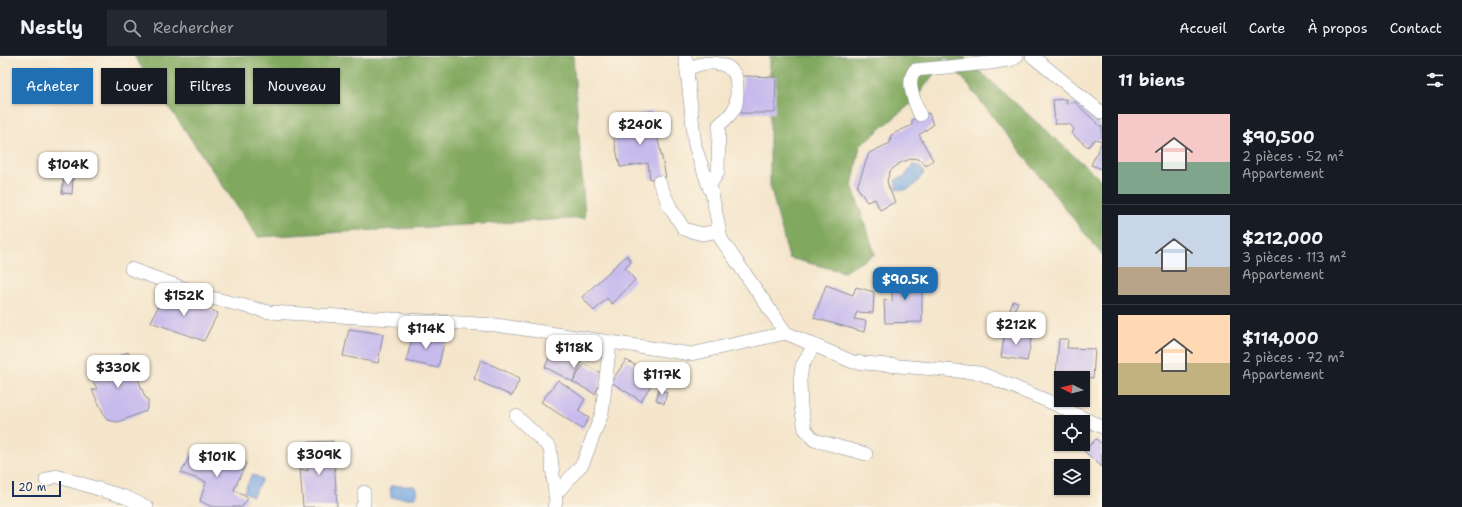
<!DOCTYPE html>
<html lang="fr">
<head>
<meta charset="utf-8">
<style>
	:root { --surface:#171b24; --page:#242831; --text:#f1f3f6; --muted:#9ea1a6; --line:#363941; --accent:#1f6fb2 }
	body { margin:0; font-family:"Shantell Sans",sans-serif; background:var(--page); color:var(--text); height:100vh; display:flex; flex-direction:column; font-size:15px; white-space:nowrap }
	* { box-sizing:border-box; margin:0 }
	p { font-size:13px; color:var(--muted) }
	.icon { flex:none; width:22px; height:22px; fill:none; stroke:currentColor; stroke-width:2; stroke-linecap:round; stroke-linejoin:round }
	.map { position:relative; flex:1; overflow:hidden }
	.panel { display:flex; flex-direction:column; background:var(--surface); width:360px }
	.panel>* { flex:none }
	.top-card { position:absolute; left:12px; top:12px; width:380px; height:36px; display:flex; gap:8px }
	.needle { width:26px; rotate:276deg }
	.controls { position:absolute; left:1054px; top:315px; display:grid; gap:8px }
	.controls a { display:grid; place-items:center; width:36px; height:36px; border-radius:0px; background:var(--surface); box-shadow:0 1px 3px #0004; font-size:20px }
	.scale { position:absolute; left:12px; bottom:10px; width:49px; box-sizing:border-box; padding-left:4px; border:2px solid #1b2f5e; border-top:0; font-size:11px; line-height:14px; white-space:nowrap; color:#1b2f5e; -webkit-text-stroke:3px #fcf5e5; paint-order:stroke }
	.price { position:absolute; translate:-50% -34px; padding:0 9px; border-radius:8px; background:#fff; color:#222; font-size:13px; line-height:26px; filter:drop-shadow(0 1px 2px #0008) }
	.price::after { content:''; position:absolute; left:50%; top:24px; width:12px; height:9px; margin-left:-6px; background:inherit; clip-path:polygon(0 0,100% 0,50% 100%) }
	.price.on { background:var(--accent); color:#fff }
	ul { padding:0; list-style:none }
	li { display:flex; align-items:center; gap:12px; height:100px; padding:0 16px }
	li+li { border-top:1px solid var(--line) }
	li span { display:grid; place-items:center; flex:none; width:112px; height:80px; border-radius:0px; color:#555 }
	li>.icon { margin-inline-start:auto }
	span .icon { width:48px; height:48px; fill:#fffc; stroke-width:1 }
	li b { font-size:17px }
	h2 { display:flex; justify-content:space-between; align-items:center; height:48px; padding:0 16px; font-size:17px }
	.chip { padding:0 14px; border-radius:0px; background:var(--surface); box-shadow:0 1px 3px #0004; font-size:14px; line-height:36px }
	.chip.on { background:var(--accent); color:#fff }
	header { display:flex; align-items:center; gap:24px; box-sizing:border-box; height:56px; padding:0 20px; background:var(--surface); border-bottom:1px solid var(--line) }
	header strong { font-size:19px }
	nav { display:flex; gap:22px; margin-inline-start:auto; font-size:14px }
	.search { width:280px; height:36px; background:var(--page); display:flex; align-items:center; gap:10px; box-sizing:border-box; padding:0 14px; border-radius:0px; color:var(--muted); font-size:15px }
	main { display:flex; flex:1; min-height:0 }
	.map>svg:first-child { display:block }
	.forest { fill:#81a85f; stroke:#4e6c5e }
	.water { fill:#77a7e1; stroke:#496ba0 }
	.building { fill:#c7bbed }
	.lines { fill:none; stroke-linecap:round; stroke-linejoin:round }
	.minor-casing { stroke:#888a94; stroke-width:14 }
	.minor { stroke:#fff; stroke-width:13 }
</style>
</head>
<body>
<header>
<strong>Nestly</strong>
<div class="search"><svg class="icon" aria-label="search" viewBox="0 0 24 24"><circle cx="10" cy="10" r="6"/><path d="M15 15l6 6"/></svg>Rechercher</div>
<nav><a>Accueil</a><a>Carte</a><a>À propos</a><a>Contact</a></nav>
</header>
<main>
<div class="map">
<svg width="1102" height="451" viewBox="0 0 1102 451">
	<rect width="100%" height="100%" fill="#fcf5e5"/>
	<filter id="ink" filterUnits="userSpaceOnUse"><feTurbulence type="fractalNoise" baseFrequency=".025" numOctaves="2"/><feDisplacementMap in="SourceGraphic" scale="8" xChannelSelector="R" yChannelSelector="G"/><feConvolveMatrix kernelMatrix="1 2 1 2 8 2 1 2 1" color-interpolation-filters="sRGB"/></filter>
	<filter id="wash" filterUnits="userSpaceOnUse"><feTurbulence type="fractalNoise" baseFrequency=".012" numOctaves="4" result="noise"/><feDisplacementMap in="SourceGraphic" scale="16" xChannelSelector="R" yChannelSelector="G"/><feGaussianBlur stdDeviation="0.9" result="paint"/><feColorMatrix in="noise" values="0 0 0 0 0 0 0 0 0 0 0 0 0 0 0 0 0 1.4 0 .05"/><feComposite in="paint" operator="in"/></filter>
	<g filter="url(#wash)">
		<rect width="100%" height="100%" fill="#f4e5cb"/>
		<g class="forest">
			<polygon points="134,0 573,0 585,162 258,181"/>
			<polygon points="769,0 963,0 1102,125 1102,199 946,1 914,45 860,90 852,130 875,198 844,216 789,202 770,130 770,1"/>
		</g>
		<g class="water">
			<path d="M 913,109 L 919,110 L 924,116 L 923,118 C 916,128 910,137 897,133 L 895,124 L 905,120 Z"/>
			<polygon points="252,418 262,423 253,440 244,436"/>
			<polygon points="390,430 414,430 418,436 415,442 391,442"/>
		</g>
		<g id="blocks">
			<g class="building">
				<polygon points="743,20 776,21 775,57 740,57"/>
				<polygon points="1067,43 1066,48 1075,46 1101,71 1102,70 1102,113 1091,109 1102,85 1095,83 1088,91 1072,78 1074,73 1069,68 1055,68 1053,44"/>
				<polygon points="652,55 666,121 650,123 648,107 620,111 612,74 640,66 638,58"/>
				<polygon points="929,57 933,69 919,79 933,104 926,110 921,104 913,102 900,107 890,115 887,125 889,132 895,146 880,154 875,143 867,146 857,131 869,97 890,87 891,79 912,69 912,64"/>
				<polygon points="64,121 73,122 72,138 62,137"/>
				<polygon points="627,199 631,206 625,212 635,224 612,248 607,242 594,255 582,241"/>
				<polygon points="892,220 922,220 922,266 885,267 884,243 892,245"/>
				<polygon points="826,229 853,239 856,231 874,236 873,257 857,256 854,263 866,265 864,276 814,262"/>
				<polygon points="165,235 218,257 204,285 151,266"/>
				<polygon points="1013,245 1018,246 1014,255 1010,254"/>
				<polygon points="349,273 383,278 378,307 343,300"/>
				<polygon points="414,276 445,282 438,312 406,305"/>
				<polygon points="1005,276 1032,280 1027,305 1001,301"/>
				<polygon points="1059,283 1068,283 1067,292 1095,293 1093,322 1056,319"/>
				<polygon points="555,289 583,303 573,326 584,308 603,318 595,338 573,326 545,311"/>
				<polygon points="128,296 145,341 148,343 148,349 146,355 118,366 107,364 92,334 97,333 87,314"/>
				<polygon points="481,304 520,322 512,340 474,323"/>
				<polygon points="626,304 656,321 641,345 611,326"/>
				<polygon points="558,324 585,343 578,355 589,362 582,373 541,346"/>
				<polygon points="659,333 667,336 664,348 656,344"/>
				<polygon points="1096,383 1102,388 1102,411 1084,395"/>
				<polygon points="333,385 337,451 303,451 300,413 308,415 305,398 308,386"/>
				<polygon points="203,393 216,400 220,394 246,407 234,434 248,442 242,451 212,451 200,445 206,426 181,417 193,395 200,401"/>
			</g>
		</g>
	</g>
	<g filter="url(#ink)">
		<use href="#blocks" fill-opacity="0" stroke="#888a94" stroke-width="1"/>
		<g class="lines">
			<g class="minor-casing">
				<g id="minor">
					<polyline points="685,0 687,14"/>
					<polyline points="1032,0 1102,57"/>
					<path d="M 920,59 C 915,46 905,26 915,14 L 990,7 L 1013,3 L 1017,0"/>
					<polyline points="659,126 671,153 684,173 702,178 719,175"/>
					<path d="M 709,131 L 718,116 L 719,69 C 725,64 732,58 735,51 C 737,47 736,42 737,38 C 737,33 737,27 736,22 C 730,2 700,5 687,14 L 695,90 L 709,131 L 712,137 L 721,183 L 786,277"/>
					<polyline points="131,213 208,241 269,256 496,269 691,298 786,277 853,306 980,317 1050,346 1102,371"/>
					<polyline points="814,289 802,310 800,324 801,351 805,373 814,384 866,398"/>
					<polyline points="516,360 550,392 556,446 554,451"/>
					<polyline points="46,424 56,420 125,441 147,451"/>
					<polyline points="555,439 583,407 602,357 610,286"/>
					<polyline points="362,451 364,449 364,436"/>
				</g>
			</g>
			<use href="#minor" class="minor"/>
		</g>
	</g>
</svg>
<div class="controls">
<a><svg class="needle" viewBox="-14 -14 28 28"><path d="M0-13l5 13h-10z" fill="#e53935"/><path d="M0 13l5-13h-10z" fill="#9ea1a6"/></svg></a>
<a><svg class="icon" aria-label="locate" viewBox="0 0 24 24"><circle cx="12" cy="12" r="6"/><path d="M12 2v4M12 18v4M2 12h4M18 12h4"/></svg></a>
<a><svg class="icon" aria-label="layers" viewBox="0 0 24 24"><path d="M12 4l9 5-9 5-9-5zM3 14l9 5 9-5"/></svg></a>
</div>
<div class="scale">20 m</div>
<b class="price" style="left:640px;top:90px">$240K</b>
<b class="price" style="left:68px;top:130px">$104K</b>
<b class="price on" style="left:905px;top:245px">$90.5K</b>
<b class="price" style="left:184px;top:261px">$152K</b>
<b class="price" style="left:1016px;top:290px">$212K</b>
<b class="price" style="left:426px;top:294px">$114K</b>
<b class="price" style="left:574px;top:313px">$118K</b>
<b class="price" style="left:118px;top:333px">$330K</b>
<b class="price" style="left:662px;top:340px">$117K</b>
<b class="price" style="left:319px;top:420px">$309K</b>
<b class="price" style="left:217px;top:422px">$101K</b>
<div class="top-card">
<a class="chip on">Acheter</a>
<a class="chip">Louer</a>
<a class="chip">Filtres</a>
<a class="chip">Nouveau</a>
</div>
</div>
<section class="panel">
<h2>11 biens<svg class="icon" aria-label="filters" viewBox="0 0 24 24"><path d="M4 7h16M4 17h16"/><circle cx="9" cy="7" r="2"/><circle cx="15" cy="17" r="2"/></svg></h2>
<ul>
<li><span style="background:linear-gradient(#f6c9c9 60%,#7fa58c 0)"><svg class="icon" aria-label="home" viewBox="0 0 24 24"><path d="M3 11l9-7 9 7M6 9v11h12V9"/></svg></span><div><b>$90,500</b><p>2 pièces · 52 m²</p><p>Appartement</p></div></li>
<li><span style="background:linear-gradient(#c9d6e8 65%,#b9a48a 0)"><svg class="icon" aria-label="home" viewBox="0 0 24 24"><path d="M3 11l9-7 9 7M6 9v11h12V9"/></svg></span><div><b>$212,000</b><p>3 pièces · 113 m²</p><p>Appartement</p></div></li>
<li><span style="background:linear-gradient(#ffd9b3 60%,#c2b280 0)"><svg class="icon" aria-label="home" viewBox="0 0 24 24"><path d="M3 11l9-7 9 7M6 9v11h12V9"/></svg></span><div><b>$114,000</b><p>2 pièces · 72 m²</p><p>Appartement</p></div></li>
</ul>
</section>
</main>
</body>
</html>
